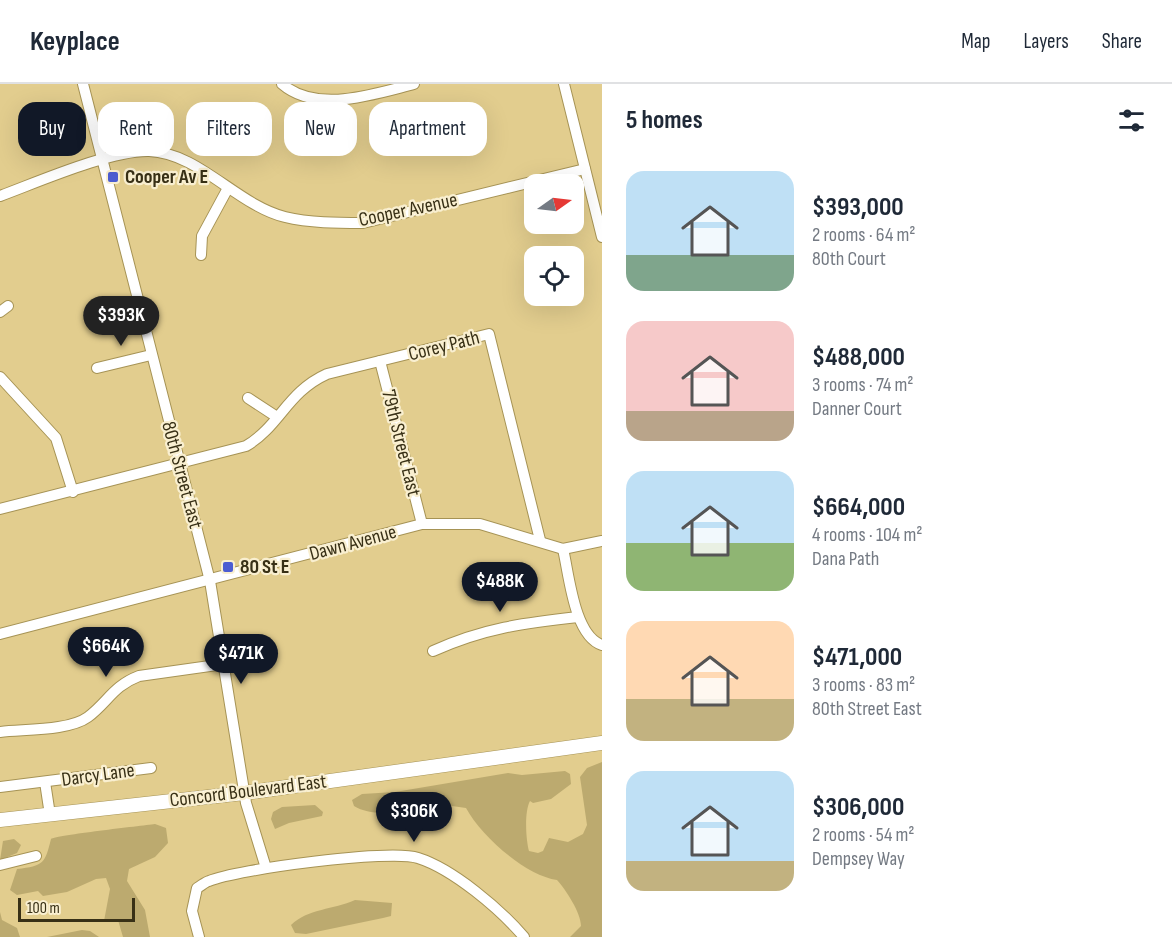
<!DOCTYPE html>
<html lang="en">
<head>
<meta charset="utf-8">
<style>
	:root { --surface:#fff; --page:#f6f6f7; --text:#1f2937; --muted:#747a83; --line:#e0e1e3; --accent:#111827 }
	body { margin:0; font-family:"Sofia Sans Condensed",sans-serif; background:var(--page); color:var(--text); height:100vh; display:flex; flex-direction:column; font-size:22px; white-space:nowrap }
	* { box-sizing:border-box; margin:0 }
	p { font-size:20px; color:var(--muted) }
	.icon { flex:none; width:33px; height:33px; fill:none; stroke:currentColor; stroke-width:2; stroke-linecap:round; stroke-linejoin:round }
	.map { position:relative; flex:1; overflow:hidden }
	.drawer { display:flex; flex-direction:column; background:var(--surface); width:570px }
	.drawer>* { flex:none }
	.banner { position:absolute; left:18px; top:18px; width:494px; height:54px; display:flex; gap:12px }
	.needle { width:39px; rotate:76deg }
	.buttons { position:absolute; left:524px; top:90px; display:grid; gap:12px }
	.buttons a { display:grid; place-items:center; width:60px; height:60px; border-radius:12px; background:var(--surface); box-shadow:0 6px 24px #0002; font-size:30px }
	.scale { position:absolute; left:18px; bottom:15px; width:117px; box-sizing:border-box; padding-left:6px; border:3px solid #383016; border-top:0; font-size:16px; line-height:21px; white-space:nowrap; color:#383016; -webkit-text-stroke:4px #f9efd0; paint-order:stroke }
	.price { position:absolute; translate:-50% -51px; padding:0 14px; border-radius:21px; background:var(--accent); color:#fff; font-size:20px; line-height:39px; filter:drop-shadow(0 2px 3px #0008) }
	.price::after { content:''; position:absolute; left:50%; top:36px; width:18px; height:14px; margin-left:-9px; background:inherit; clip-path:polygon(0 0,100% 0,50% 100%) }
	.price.active { background:#222; color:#fff }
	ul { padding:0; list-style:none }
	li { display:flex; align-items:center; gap:18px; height:150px; padding:0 24px }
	li span { display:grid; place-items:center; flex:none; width:168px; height:120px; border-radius:18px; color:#555 }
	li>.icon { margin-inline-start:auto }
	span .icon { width:72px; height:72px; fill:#fffc; stroke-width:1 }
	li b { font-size:26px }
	h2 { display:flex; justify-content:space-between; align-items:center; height:72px; padding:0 24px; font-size:26px }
	.tag { padding:0 21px; border-radius:18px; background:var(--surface); box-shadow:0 6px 24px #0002; font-size:21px; line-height:54px }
	.tag.active { background:var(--accent); color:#fff }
	header { display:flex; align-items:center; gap:36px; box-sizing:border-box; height:84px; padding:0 30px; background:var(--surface); border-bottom:2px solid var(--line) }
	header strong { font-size:28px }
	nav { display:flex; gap:33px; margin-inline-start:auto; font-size:21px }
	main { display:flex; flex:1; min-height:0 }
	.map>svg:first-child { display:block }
	.green { fill:#bcaa6f }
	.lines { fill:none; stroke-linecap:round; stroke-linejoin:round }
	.minor-casing { stroke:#a69355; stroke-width:12 }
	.major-casing { stroke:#a69355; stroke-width:15 }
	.minor { stroke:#fff; stroke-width:10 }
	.major { stroke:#fff; stroke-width:14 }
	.poi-dot { fill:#4c5dd2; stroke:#f9efd0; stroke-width:2 }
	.labels { text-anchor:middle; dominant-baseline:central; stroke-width:4.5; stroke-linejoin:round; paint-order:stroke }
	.poi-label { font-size:20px; font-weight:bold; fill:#383016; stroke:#f9efd0; text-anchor:start }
	.street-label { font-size:20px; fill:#383016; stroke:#f9efd0 }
</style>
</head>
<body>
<header>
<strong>Keyplace</strong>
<nav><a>Map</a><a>Layers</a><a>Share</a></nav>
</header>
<main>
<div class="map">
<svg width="602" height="853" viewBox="0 0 602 853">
	<rect width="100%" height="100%" fill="#e2cd8e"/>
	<g class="green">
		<path d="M 602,678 L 602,853 L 570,853 L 581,842 C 581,829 566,806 557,796 C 526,792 481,752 466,724 L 424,718 C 405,729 374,734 354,722 L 352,716 L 362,710 L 395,708 L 508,689 L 522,691 L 565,687 L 570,690 L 571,700 L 551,715 L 533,719 L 530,717 C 524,728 526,756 529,767 L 538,769 L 543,767 L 549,754 L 568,758 L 583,750 L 587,741 L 580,693 L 587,684 Z"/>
		<polygon points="315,721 323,728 322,732 289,739 275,745 271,735 273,728 282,723"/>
		<path d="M 155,740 L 166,744 L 168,759 L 155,773 L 129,785 L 127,797 L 145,826 L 150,853 L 123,853 L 118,836 L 104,837 L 110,805 L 106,794 L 96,795 L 67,808 L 43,812 L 38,807 L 17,811 L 10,806 L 17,785 C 44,782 45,779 51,755 C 57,751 140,742 155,740 Z"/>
		<polygon points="14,755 21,761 17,769 0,776 3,757"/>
		<path d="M 355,816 L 392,819 L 391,832 L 383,834 L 306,850 L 295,849 L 291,841 C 309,824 333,826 355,816 Z"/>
		<polygon points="0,828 2,836 17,844 20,853 0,853"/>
		<polygon points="82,846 90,847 99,853 47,853"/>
	</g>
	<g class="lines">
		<g class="minor-casing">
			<g id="minor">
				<polyline points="83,0 210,497 246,719 266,784"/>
				<path d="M 282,0 C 317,30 374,10 414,0"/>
				<polyline points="564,0 602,153"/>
				<path d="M 0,112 C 38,98 111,66 149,67 C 199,69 237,121 285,133 C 310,139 337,139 363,139 L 585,85"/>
				<polyline points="201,171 202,152 228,104"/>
				<polyline points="0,228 8,222"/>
				<polyline points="380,277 422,440"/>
				<polyline points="97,284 151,271"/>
				<polyline points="0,293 56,354 73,408"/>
				<polyline points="248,314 277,333"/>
				<path d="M 0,425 L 246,362 C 280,342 287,308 327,290 L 489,250 L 540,456"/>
				<path d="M 563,465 C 569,490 574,552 602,561"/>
				<polyline points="0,550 422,440 480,440 563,465 602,457"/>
				<path d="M 433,567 C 484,544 524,539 578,533"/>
				<path d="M 0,648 C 24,645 69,647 88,633 C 108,618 113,602 139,592 L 224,580"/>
				<polyline points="45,698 50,731"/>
				<polyline points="0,703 151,684"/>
				<polyline points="0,781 36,772"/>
				<path d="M 199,853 L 192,827 L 197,804 C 201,802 205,798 209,797 C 237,785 391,765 418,774 C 453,785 500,825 524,853"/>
			</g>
		</g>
		<g class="major-casing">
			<polyline id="major" points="0,736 244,709 602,659"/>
		</g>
		<use href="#minor" class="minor"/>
		<use href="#major" class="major"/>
	</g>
	<g class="poi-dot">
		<rect x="107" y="87" width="12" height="12" rx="3"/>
		<rect x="222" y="477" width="12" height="12" rx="3"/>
	</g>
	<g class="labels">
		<g class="poi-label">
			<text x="125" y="93">Cooper Av E</text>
			<text x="240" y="483">80 St E</text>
		</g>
		<g class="street-label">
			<text transform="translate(408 126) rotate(-12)">Cooper Avenue</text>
			<text transform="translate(444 262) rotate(-14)">Corey Path</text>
			<text transform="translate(401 359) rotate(76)">79th Street East</text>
			<text transform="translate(182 391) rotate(75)">80th Street East</text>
			<text transform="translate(353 459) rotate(-15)">Dawn Avenue</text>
			<text transform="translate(98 691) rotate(-8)">Darcy Lane</text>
			<text transform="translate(248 707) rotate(-7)">Concord Boulevard East</text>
		</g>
	</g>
</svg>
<div class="buttons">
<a><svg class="needle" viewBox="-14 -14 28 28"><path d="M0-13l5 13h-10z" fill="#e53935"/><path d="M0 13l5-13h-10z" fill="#747a83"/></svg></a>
<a><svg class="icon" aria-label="locate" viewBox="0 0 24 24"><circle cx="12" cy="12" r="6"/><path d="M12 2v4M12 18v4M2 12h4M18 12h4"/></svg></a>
</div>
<div class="scale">100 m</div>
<b class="price active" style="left:121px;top:263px">$393K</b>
<b class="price" style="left:500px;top:529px">$488K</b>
<b class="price" style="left:106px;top:594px">$664K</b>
<b class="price" style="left:241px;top:601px">$471K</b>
<b class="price" style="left:414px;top:759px">$306K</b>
<div class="banner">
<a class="tag active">Buy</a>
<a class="tag">Rent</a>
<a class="tag">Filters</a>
<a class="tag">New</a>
<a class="tag">Apartment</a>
</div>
</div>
<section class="drawer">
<h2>5 homes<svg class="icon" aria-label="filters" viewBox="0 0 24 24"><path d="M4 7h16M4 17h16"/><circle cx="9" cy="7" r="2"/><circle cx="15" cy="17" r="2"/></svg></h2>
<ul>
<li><span style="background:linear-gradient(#bfe0f5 70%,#7fa58c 0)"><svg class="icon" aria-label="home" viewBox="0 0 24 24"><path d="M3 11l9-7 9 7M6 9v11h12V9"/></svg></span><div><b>$393,000</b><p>2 rooms · 64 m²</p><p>80th Court</p></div></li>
<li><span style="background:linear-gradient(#f6c9c9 75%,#b9a48a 0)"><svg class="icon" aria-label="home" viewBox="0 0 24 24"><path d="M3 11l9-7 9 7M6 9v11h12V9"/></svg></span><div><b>$488,000</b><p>3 rooms · 74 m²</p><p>Danner Court</p></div></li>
<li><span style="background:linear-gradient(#bfe0f5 60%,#8fb573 0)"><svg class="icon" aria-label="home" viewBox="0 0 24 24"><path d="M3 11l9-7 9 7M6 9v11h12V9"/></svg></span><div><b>$664,000</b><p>4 rooms · 104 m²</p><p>Dana Path</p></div></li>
<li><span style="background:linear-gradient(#ffd9b3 65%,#c2b280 0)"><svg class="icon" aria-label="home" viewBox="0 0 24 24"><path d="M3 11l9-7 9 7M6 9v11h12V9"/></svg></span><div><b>$471,000</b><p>3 rooms · 83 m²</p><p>80th Street East</p></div></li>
<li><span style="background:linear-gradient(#bfe0f5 75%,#c2b280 0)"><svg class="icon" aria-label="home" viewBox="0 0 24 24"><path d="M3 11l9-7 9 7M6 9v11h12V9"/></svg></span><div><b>$306,000</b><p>2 rooms · 54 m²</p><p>Dempsey Way</p></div></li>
</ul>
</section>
</main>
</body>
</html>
